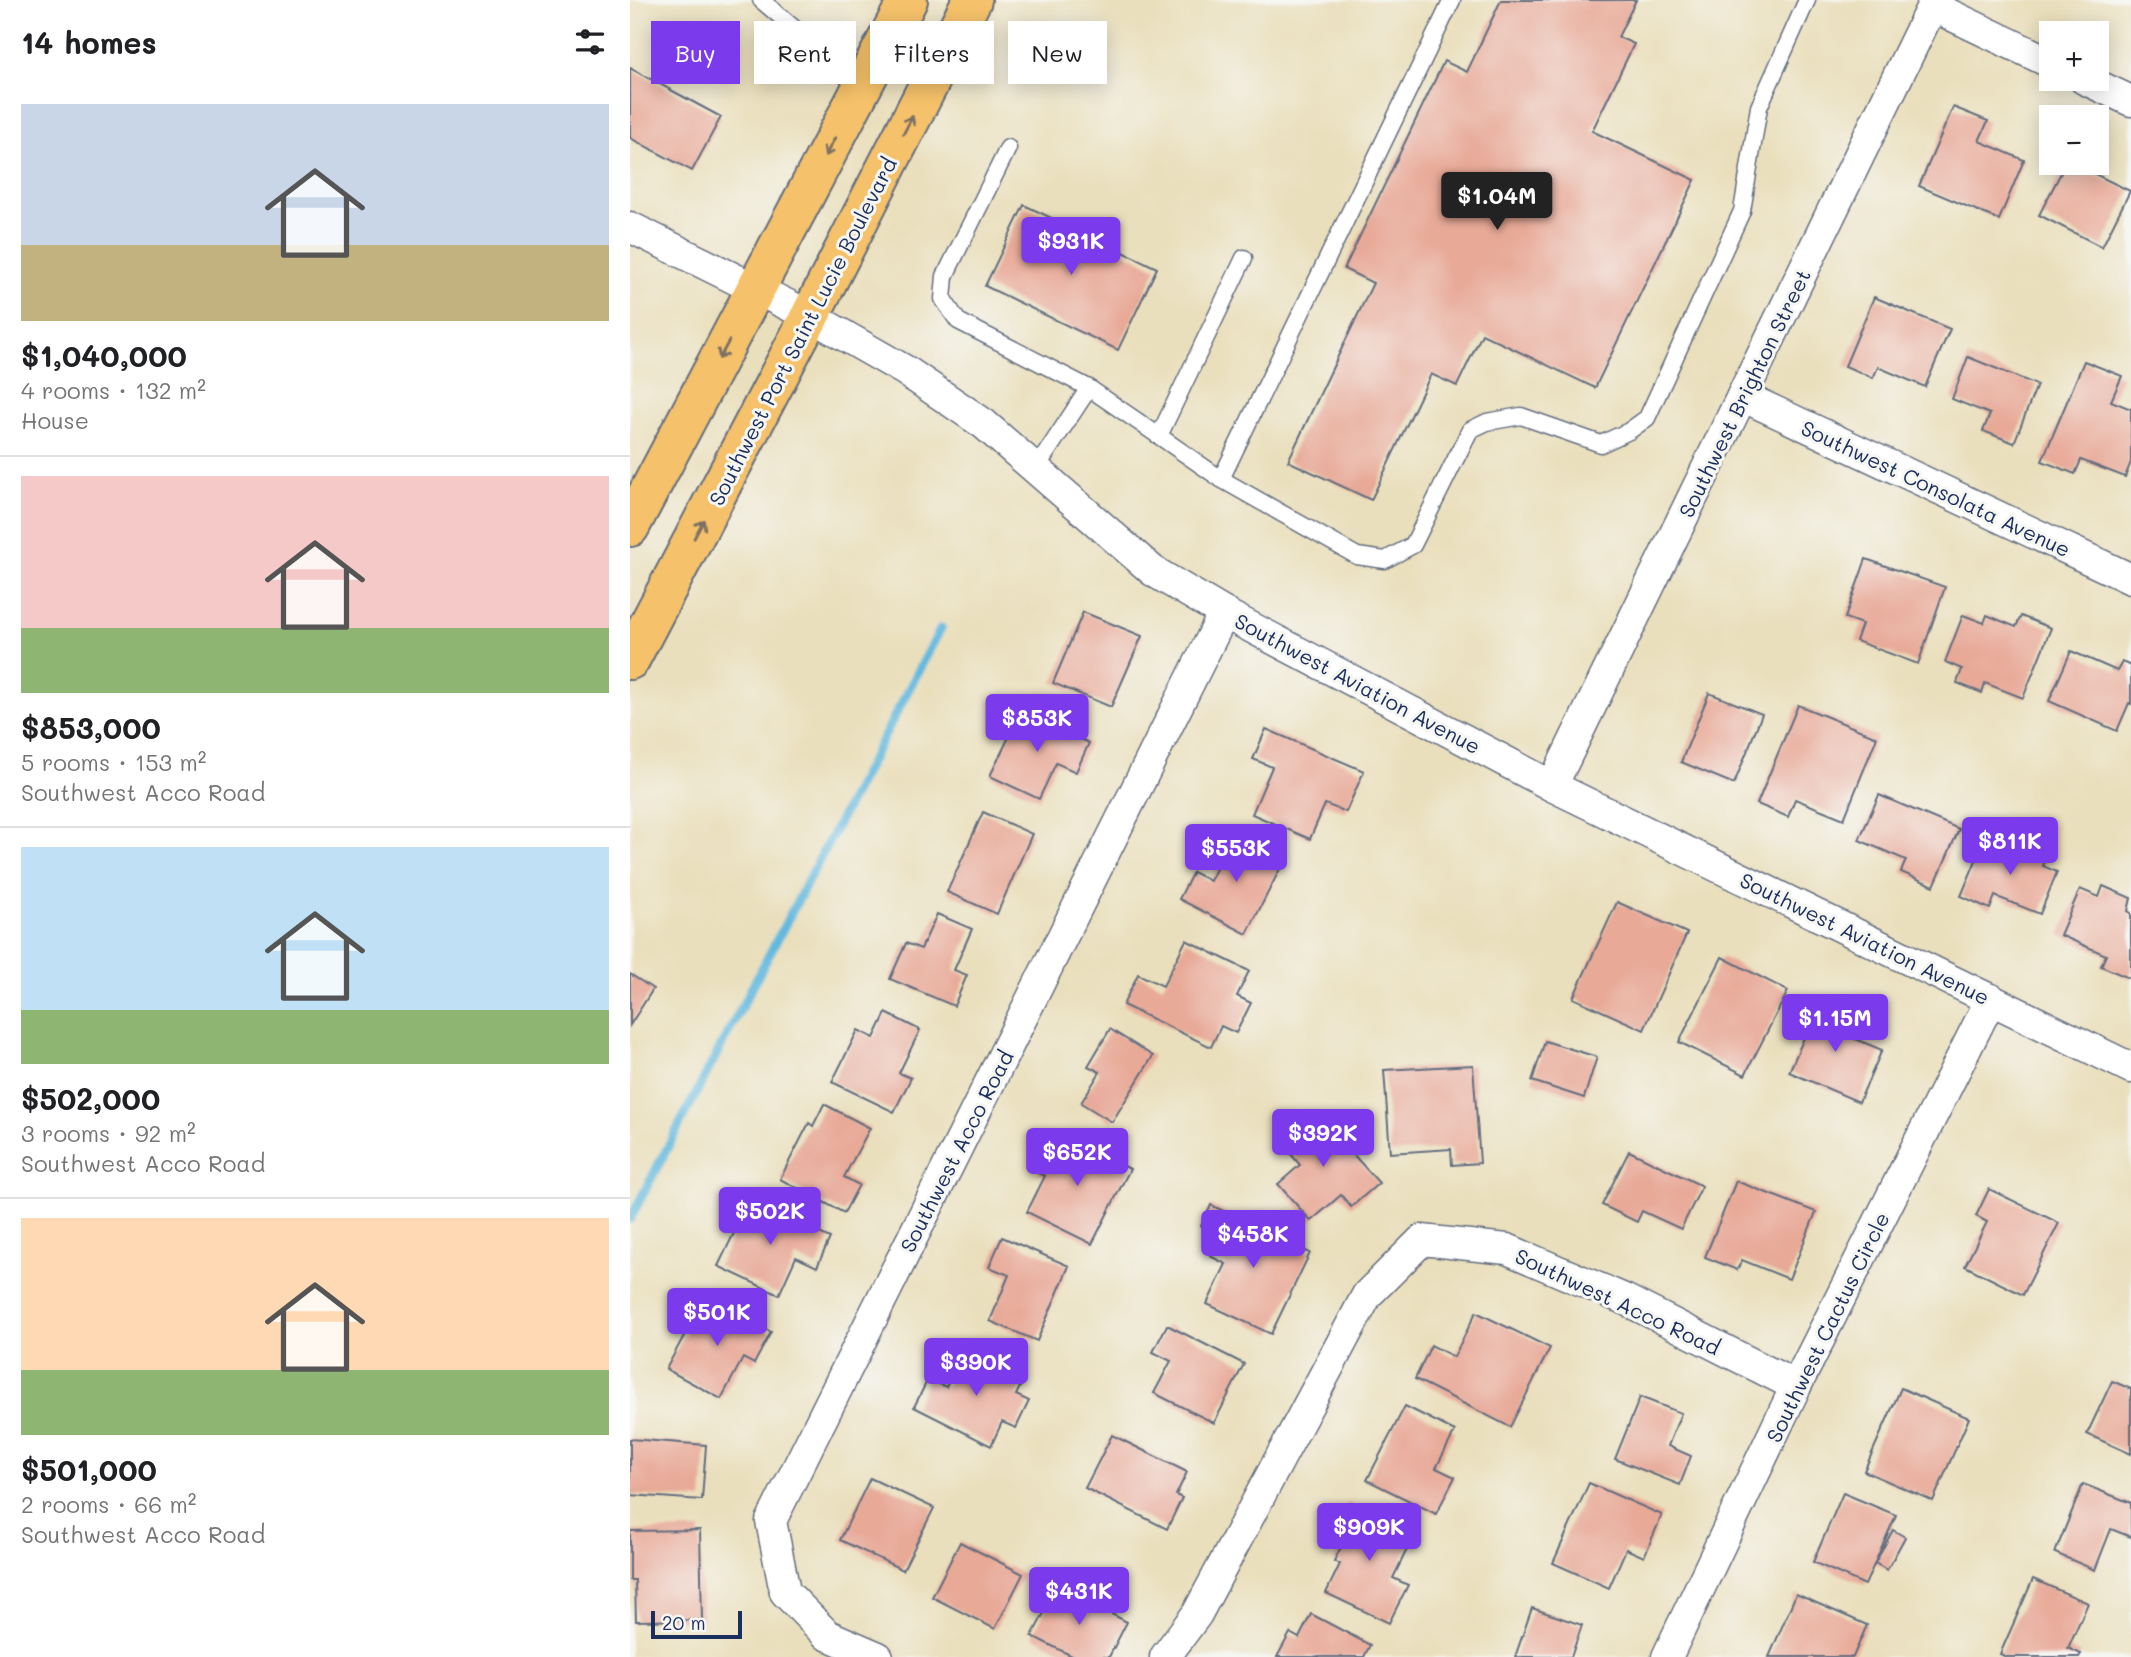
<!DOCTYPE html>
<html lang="en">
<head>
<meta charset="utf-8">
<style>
	:root { --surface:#fff; --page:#f6f6f6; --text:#202124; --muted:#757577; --line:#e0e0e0; --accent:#7c3aed }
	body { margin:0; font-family:Mali,sans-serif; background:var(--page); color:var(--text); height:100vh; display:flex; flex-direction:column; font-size:26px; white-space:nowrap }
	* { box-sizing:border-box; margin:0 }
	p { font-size:23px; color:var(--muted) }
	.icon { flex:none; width:38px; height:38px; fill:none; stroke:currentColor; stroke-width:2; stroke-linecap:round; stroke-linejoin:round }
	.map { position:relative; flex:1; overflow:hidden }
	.panel { display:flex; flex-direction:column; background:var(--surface); width:630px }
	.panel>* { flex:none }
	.top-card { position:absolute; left:21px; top:21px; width:665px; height:63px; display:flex; gap:14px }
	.buttons { position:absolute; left:1409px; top:21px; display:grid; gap:14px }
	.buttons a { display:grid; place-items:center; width:70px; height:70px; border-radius:0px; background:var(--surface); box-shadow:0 4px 18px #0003; font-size:35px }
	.scale { position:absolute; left:21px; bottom:18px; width:91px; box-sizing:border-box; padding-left:7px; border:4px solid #1b2f5e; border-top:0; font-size:19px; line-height:24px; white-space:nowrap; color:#1b2f5e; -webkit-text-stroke:5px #f6f6f2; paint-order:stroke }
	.price { position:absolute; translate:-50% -60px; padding:0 16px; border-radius:7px; background:var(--accent); color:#fff; font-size:23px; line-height:46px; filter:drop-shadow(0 2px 4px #0008) }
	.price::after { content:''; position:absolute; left:50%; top:42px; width:21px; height:16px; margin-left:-10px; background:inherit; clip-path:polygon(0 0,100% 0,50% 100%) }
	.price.on { background:#222; color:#fff }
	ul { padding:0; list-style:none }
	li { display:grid; align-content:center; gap:14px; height:371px; padding:0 21px }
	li+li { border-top:2px solid var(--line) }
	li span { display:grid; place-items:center; height:217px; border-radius:0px; color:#555 }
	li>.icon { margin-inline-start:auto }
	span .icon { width:126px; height:126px; fill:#fffc; stroke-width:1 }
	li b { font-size:30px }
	h2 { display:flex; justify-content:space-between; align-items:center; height:84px; padding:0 21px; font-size:30px }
	.chip { padding:0 24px; border-radius:0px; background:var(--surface); box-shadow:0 4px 18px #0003; font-size:24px; line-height:63px }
	.chip.on { background:var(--accent); color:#fff }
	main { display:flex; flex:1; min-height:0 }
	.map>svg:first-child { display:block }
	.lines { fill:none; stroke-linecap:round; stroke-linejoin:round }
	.stream { stroke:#62b9df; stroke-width:9 }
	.building { fill:#e8a997 }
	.lane-casing { stroke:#636d7f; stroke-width:19 }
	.street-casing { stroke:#636d7f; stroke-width:33 }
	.primary-casing { stroke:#636d7f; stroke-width:42 }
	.lane { stroke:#fff; stroke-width:16 }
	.street { stroke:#fff; stroke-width:30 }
	.primary { stroke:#f5c16b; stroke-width:38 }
	.oneway { stroke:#7d7164 }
	.labels { text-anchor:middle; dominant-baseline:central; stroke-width:6; stroke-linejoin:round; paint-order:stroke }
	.street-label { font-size:21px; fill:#1b2f5e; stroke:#f6f6f2 }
</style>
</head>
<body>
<main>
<section class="panel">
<h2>14 homes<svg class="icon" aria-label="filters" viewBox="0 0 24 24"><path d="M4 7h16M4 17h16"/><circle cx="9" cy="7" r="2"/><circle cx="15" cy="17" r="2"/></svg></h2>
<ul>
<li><span style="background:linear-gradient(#c9d6e8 65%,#c2b280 0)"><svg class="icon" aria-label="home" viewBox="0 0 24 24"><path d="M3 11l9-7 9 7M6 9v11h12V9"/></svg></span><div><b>$1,040,000</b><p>4 rooms · 132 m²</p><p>House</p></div></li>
<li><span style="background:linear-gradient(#f6c9c9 70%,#8fb573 0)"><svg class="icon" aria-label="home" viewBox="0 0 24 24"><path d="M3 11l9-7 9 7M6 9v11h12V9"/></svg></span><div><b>$853,000</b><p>5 rooms · 153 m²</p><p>Southwest Acco Road</p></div></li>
<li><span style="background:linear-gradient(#bfe0f5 75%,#8fb573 0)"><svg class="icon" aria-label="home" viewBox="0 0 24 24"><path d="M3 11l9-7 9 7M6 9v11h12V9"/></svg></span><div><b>$502,000</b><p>3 rooms · 92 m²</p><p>Southwest Acco Road</p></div></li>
<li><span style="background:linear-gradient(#ffd9b3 70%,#8fb573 0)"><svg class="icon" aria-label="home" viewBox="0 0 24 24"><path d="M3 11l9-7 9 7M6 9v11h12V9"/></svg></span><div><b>$501,000</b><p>2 rooms · 66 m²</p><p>Southwest Acco Road</p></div></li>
</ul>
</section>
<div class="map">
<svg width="1501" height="1657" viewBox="0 0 1501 1657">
	<rect width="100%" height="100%" fill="#f6f6f2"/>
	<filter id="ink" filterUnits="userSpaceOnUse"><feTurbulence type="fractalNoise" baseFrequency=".0143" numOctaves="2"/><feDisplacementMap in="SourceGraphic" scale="14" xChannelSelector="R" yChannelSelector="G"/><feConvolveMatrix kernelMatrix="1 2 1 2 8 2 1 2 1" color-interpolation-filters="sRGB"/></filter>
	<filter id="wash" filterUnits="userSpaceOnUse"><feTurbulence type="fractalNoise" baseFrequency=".00686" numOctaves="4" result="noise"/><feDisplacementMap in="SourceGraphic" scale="28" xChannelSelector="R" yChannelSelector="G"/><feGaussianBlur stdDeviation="1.57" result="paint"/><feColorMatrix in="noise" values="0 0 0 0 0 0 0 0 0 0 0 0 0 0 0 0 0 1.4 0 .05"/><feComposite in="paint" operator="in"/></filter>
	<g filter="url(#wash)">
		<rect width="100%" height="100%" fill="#eadfbc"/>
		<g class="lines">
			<polyline class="stream" points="0,1219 311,628"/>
		</g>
		<g id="blocks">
			<g class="building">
				<polygon points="871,0 1006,0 988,37 1004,44 962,131 1065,180 965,388 852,334 827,386 801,374 741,500 658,461 743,283 714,269 814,61 837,72"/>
				<polygon points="0,68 91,117 62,171 0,138"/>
				<polygon points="1323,107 1358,121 1349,141 1394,160 1369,220 1289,186"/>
				<polygon points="1436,163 1442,163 1500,191 1472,247 1409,215"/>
				<polygon points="394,205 527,268 488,350 355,286"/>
				<polygon points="1244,297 1320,329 1295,387 1248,367 1243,378 1215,366"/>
				<polygon points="1338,357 1407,385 1384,443 1353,431 1360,414 1322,399"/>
				<polygon points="1454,361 1492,376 1481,401 1501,409 1501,462 1495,477 1451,460 1445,474 1412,461"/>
				<polygon points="1236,559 1315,587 1288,664 1226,641 1232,624 1215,618"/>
				<polygon points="453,612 512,636 481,707 423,683"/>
				<polygon points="1333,615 1354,623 1357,615 1386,627 1391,616 1421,628 1393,698 1355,683 1352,693 1327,683 1332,669 1315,662"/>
				<polygon points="1441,651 1487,671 1492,662 1501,666 1501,704 1499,703 1487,731 1419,701"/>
				<polygon points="1079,693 1132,714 1104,784 1051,762"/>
				<polygon points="1168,705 1247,737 1214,819 1165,799 1158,817 1127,804"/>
				<polygon points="392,710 459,743 446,772 426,763 409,799 360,776"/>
				<polygon points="636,729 734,771 716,812 695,804 680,839 622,814 642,767 623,759"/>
				<polygon points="1249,795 1329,829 1304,886 1271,872 1276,860 1229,840"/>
				<polygon points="353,812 402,834 367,914 317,892"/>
				<polygon points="604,833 655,859 617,934 549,899 563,872 580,881"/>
				<polygon points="1355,839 1392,855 1398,842 1419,851 1413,866 1427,872 1410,914 1365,896 1360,909 1331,896"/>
				<polygon points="1473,886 1501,898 1498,911 1501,913 1501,979 1471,966 1476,955 1430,935 1450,889 1469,897"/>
				<polygon points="987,902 1057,933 1014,1030 943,998"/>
				<polygon points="307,914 342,929 324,970 337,975 324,1006 260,979 276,943 291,949"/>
				<polygon points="556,940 619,971 607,996 621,1003 606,1033 591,1026 581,1047 493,1005 508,974 533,986"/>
				<polygon points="1092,957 1158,991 1115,1075 1049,1042"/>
				<polygon points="0,974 23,989 0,1025"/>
				<polygon points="1191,999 1227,1015 1218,1036 1252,1050 1229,1102 1159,1072"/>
				<polygon points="256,1013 290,1030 269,1073 281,1078 264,1112 202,1082 228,1030 244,1038"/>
				<polygon points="480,1029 523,1056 482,1122 451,1103 470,1072 458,1066"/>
				<polygon points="915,1041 967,1057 954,1098 902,1081"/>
				<polygon points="843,1065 850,1163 822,1165 821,1149 760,1153 754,1070"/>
				<polygon points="194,1104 240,1128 214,1177 229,1185 214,1213 150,1179 179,1123 183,1126"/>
				<polygon points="685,1112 749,1183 721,1207 711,1195 681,1221 648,1184 670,1165 651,1142"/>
				<polygon points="429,1133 500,1169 462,1244 397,1212 415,1176 408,1173"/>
				<polygon points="999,1151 1072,1186 1051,1229 1012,1211 1007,1222 972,1205"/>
				<polygon points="1106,1181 1186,1212 1159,1279 1112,1260 1107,1270 1075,1257"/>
				<polygon points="1359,1189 1429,1223 1393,1295 1335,1266 1357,1222 1346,1216"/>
				<polygon points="120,1200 200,1238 187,1267 166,1257 149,1295 88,1266"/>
				<polygon points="581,1205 680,1253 641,1334 577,1304 596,1264 580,1256 590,1234 571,1226"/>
				<polygon points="372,1237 439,1266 407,1341 360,1321 379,1275 359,1267"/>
				<polygon points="75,1297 141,1332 124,1364 113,1358 91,1399 36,1369"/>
				<polygon points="846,1312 920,1348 880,1427 785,1379 801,1345 824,1357"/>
				<polygon points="537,1325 614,1364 584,1423 524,1393 541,1361 523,1352"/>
				<polygon points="335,1349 394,1379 386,1395 399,1401 386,1428 372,1422 361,1446 284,1407 298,1379 316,1387"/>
				<polygon points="1482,1381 1501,1389 1501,1454 1457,1434"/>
				<polygon points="1271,1388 1339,1418 1303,1501 1234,1471"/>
				<polygon points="1010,1397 1051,1413 1038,1446 1061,1456 1050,1485 985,1459"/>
				<polygon points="775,1406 825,1431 806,1468 825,1477 806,1514 737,1480"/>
				<polygon points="482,1435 557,1472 546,1495 552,1498 537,1529 455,1488"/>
				<polygon points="0,1439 76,1445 72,1500 0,1495"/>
				<polygon points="240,1478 304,1508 273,1570 210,1540"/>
				<polygon points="959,1483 1032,1515 1014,1557 996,1549 979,1588 923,1563"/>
				<polygon points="1453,1484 1501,1503 1501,1537 1481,1529 1465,1570 1425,1553"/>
				<polygon points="1213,1493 1266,1515 1235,1585 1183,1562"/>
				<polygon points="717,1503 784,1535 763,1578 778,1585 759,1623 696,1593 710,1564 704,1561 714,1541 702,1535"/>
				<polygon points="70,1530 72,1620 6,1621 5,1580 0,1580 0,1531"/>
				<polygon points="1263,1530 1275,1537 1257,1570 1245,1563"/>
				<polygon points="330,1542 393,1574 365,1629 302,1597"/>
				<polygon points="1403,1579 1458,1603 1438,1648 1451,1654 1449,1657 1376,1657 1370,1654"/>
				<polygon points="428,1586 497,1622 479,1657 444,1657 402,1636"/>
				<polygon points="1166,1594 1237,1625 1223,1657 1139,1657"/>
				<polygon points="902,1608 952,1625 941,1657 885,1657"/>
				<polygon points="681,1614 740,1645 734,1657 647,1657 660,1633 669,1638"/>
			</g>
		</g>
	</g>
	<g filter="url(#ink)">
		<use href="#blocks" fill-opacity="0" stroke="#636d7f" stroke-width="2"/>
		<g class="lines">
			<g class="lane-casing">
				<g id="lane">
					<polyline points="131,0 179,41 198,66 233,85"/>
					<polyline points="378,148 315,276 313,299 328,321 459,388 529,436"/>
					<polyline points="614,258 529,436 591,479 727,556 755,560 783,545 840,430 857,422 891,416 971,444 999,431 1017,418 1112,211 1129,107 1177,0"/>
					<polyline points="407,467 459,388"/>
					<polyline points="591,479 822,0"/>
				</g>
			</g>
			<g class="street-casing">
				<g id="street">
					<polyline points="1302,6 1421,63"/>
					<polyline points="1454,79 1501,101"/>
					<polyline points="0,227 180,316 276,371 354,424 523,571 594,613 922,786 1501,1068"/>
					<polyline points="1112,396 1501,579"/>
					<polyline points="922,786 1305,0"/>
					<polyline points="248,1657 197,1635 155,1592 141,1521 594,613"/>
					<polyline points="535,1657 567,1614 737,1295 792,1240 877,1249 994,1299 1166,1386"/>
					<polyline points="1037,1657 1166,1386 1361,999"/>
				</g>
			</g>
			<g class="primary-casing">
				<g id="primary">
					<polyline points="0,527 278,0"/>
					<polyline points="0,660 180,316 342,0"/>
				</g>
			</g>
			<use href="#lane" class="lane"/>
			<use href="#street" class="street"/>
			<use href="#primary" class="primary"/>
		</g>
		<defs><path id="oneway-shaft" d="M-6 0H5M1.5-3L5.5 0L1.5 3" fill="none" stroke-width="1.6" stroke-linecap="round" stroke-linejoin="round" transform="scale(1.75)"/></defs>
		<g class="oneway">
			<use href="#oneway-shaft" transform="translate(278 125) rotate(-63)"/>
			<use href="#oneway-shaft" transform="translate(200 147) rotate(118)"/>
			<use href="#oneway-shaft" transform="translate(94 350) rotate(118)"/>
			<use href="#oneway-shaft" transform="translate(69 529) rotate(-62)"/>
		</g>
	</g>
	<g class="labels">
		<g class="street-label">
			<text transform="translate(172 331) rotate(-63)">Southwest Port Saint Lucie Boulevard</text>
			<text transform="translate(1114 393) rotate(-64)">Southwest Brighton Street</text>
			<text transform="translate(1306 488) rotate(25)">Southwest Consolata Avenue</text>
			<text transform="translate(728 683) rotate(28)">Southwest Aviation Avenue</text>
			<text transform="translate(1235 938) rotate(26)">Southwest Aviation Avenue</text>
			<text transform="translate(326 1151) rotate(-63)">Southwest Acco Road</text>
			<text transform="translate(988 1301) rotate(25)">Southwest Acco Road</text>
			<text transform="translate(1197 1327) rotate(-64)">Southwest Cactus Circle</text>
		</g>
	</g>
</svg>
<div class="buttons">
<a>+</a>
<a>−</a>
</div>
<div class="scale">20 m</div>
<b class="price on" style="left:867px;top:232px">$1.04M</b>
<b class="price" style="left:441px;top:277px">$931K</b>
<b class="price" style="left:407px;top:754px">$853K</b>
<b class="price" style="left:1380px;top:877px">$811K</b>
<b class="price" style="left:606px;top:884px">$553K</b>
<b class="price" style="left:1205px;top:1054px">$1.15M</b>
<b class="price" style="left:693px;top:1169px">$392K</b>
<b class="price" style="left:447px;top:1188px">$652K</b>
<b class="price" style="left:140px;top:1247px">$502K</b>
<b class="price" style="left:623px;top:1270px">$458K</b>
<b class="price" style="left:87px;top:1348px">$501K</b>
<b class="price" style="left:346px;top:1398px">$390K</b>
<b class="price" style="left:739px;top:1563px">$909K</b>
<b class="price" style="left:449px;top:1627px">$431K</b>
<div class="top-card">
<a class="chip on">Buy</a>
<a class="chip">Rent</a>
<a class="chip">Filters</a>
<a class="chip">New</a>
</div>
</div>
</main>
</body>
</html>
